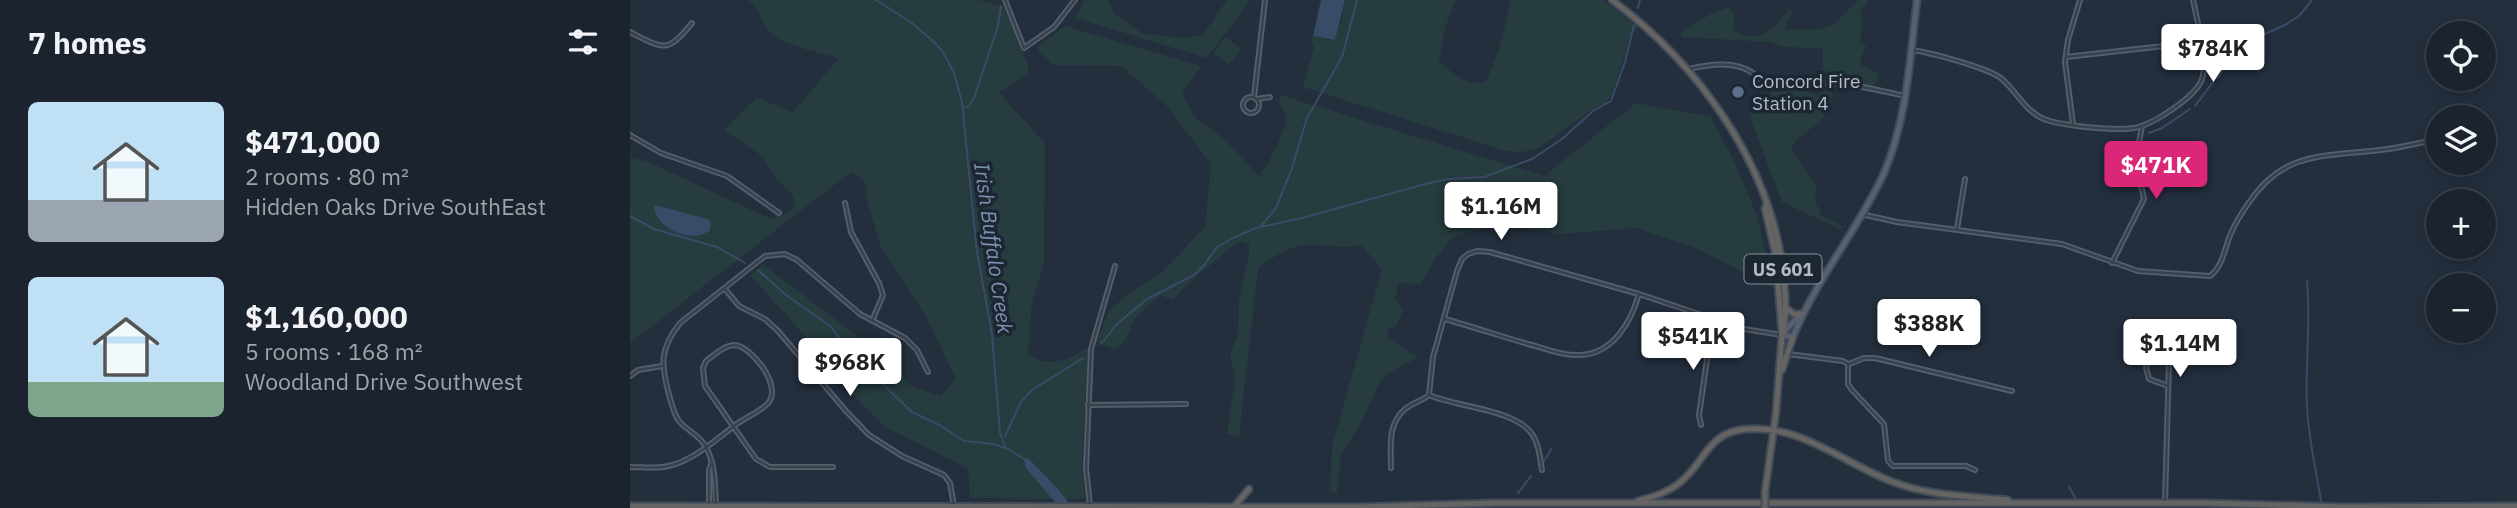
<!DOCTYPE html>
<html lang="en">
<head>
<meta charset="utf-8">
<style>
	:root { --surface:#1b232e; --page:#282f3a; --text:#f1f3f6; --muted:#a0a4aa; --line:#39404a; --accent:#db2777 }
	body { margin:0; font-family:"IBM Plex Sans",sans-serif; background:var(--page); color:var(--text); height:100vh; display:flex; flex-direction:column; font-size:26px; white-space:nowrap }
	* { box-sizing:border-box; margin:0 }
	p { font-size:23px; color:var(--muted) }
	.icon { flex:none; width:38px; height:38px; fill:none; stroke:currentColor; stroke-width:2; stroke-linecap:round; stroke-linejoin:round }
	.map { position:relative; flex:1; overflow:hidden }
	.panel { display:flex; flex-direction:column; background:var(--surface); width:630px }
	.panel>* { flex:none }
	.tools { position:absolute; left:1796px; top:21px; display:grid; gap:14px }
	.tools a { display:grid; place-items:center; width:70px; height:70px; border-radius:50%; background:var(--surface); box-shadow:0 4px 18px #0003,0 0 0 2px var(--line); font-size:35px }
	.price { position:absolute; translate:-50% -60px; padding:0 16px; border-radius:7px; background:#fff; color:#222; font-size:23px; line-height:46px; filter:drop-shadow(0 2px 4px #0008) }
	.price::after { content:''; position:absolute; left:50%; top:42px; width:21px; height:16px; margin-left:-10px; background:inherit; clip-path:polygon(0 0,100% 0,50% 100%) }
	.price.on { background:var(--accent); color:#fff }
	ul { padding:0; list-style:none }
	li { display:flex; align-items:center; gap:21px; height:175px; padding:0 28px }
	li span { display:grid; place-items:center; flex:none; width:196px; height:140px; border-radius:10px; color:#555 }
	li>.icon { margin-inline-start:auto }
	span .icon { width:84px; height:84px; fill:#fffc; stroke-width:1 }
	li b { font-size:30px }
	h2 { display:flex; justify-content:space-between; align-items:center; height:84px; padding:0 28px; font-size:30px }
	main { display:flex; flex:1; min-height:0 }
	.map>svg:first-child { display:block }
	.green { fill:#263c3f }
	.water { fill:#394c67 }
	.lines { fill:none; stroke-linecap:round; stroke-linejoin:round }
	.stream { stroke:#394c67; stroke-width:2 }
	.minor-casing { stroke:#565f6c; stroke-width:6 }
	.primary-casing { stroke:#414a57; stroke-width:9 }
	.trunk-casing { stroke:#434c59; stroke-width:9 }
	.minor { stroke:#38414e; stroke-width:2.5 }
	.primary { stroke:#56606e; stroke-width:5 }
	.trunk { stroke:#656462; stroke-width:5 }
	.trunk-bridge-casing { stroke:#434c59; stroke-width:9; stroke-linecap:butt }
	.trunk-bridge { stroke:#656462; stroke-width:5 }
	.service-dot { fill:#5c6f8a; stroke:#1d2633; stroke-width:2.5 }
	.labels { text-anchor:middle; dominant-baseline:central; stroke-width:7; stroke-linejoin:round; paint-order:stroke }
	.shield { fill:#1d2633; stroke:#878f9c; stroke-width:2 }
	.shield-label { font-size:18px; font-weight:bold; fill:#b4bcc9 }
	.poi-label { font-size:19px; fill:#b4bcc9; stroke:#1d2633; text-anchor:start }
	.water-label { font-size:21px; font-style:italic; fill:#7c92b1; stroke:#1d2633 }
</style>
</head>
<body>
<main>
<section class="panel">
<h2>7 homes<svg class="icon" aria-label="filters" viewBox="0 0 24 24"><path d="M4 7h16M4 17h16"/><circle cx="9" cy="7" r="2"/><circle cx="15" cy="17" r="2"/></svg></h2>
<ul>
<li><span style="background:linear-gradient(#bfe0f5 70%,#9aa5b1 0)"><svg class="icon" aria-label="home" viewBox="0 0 24 24"><path d="M3 11l9-7 9 7M6 9v11h12V9"/></svg></span><div><b>$471,000</b><p>2 rooms · 80 m²</p><p>Hidden Oaks Drive SouthEast</p></div></li>
<li><span style="background:linear-gradient(#bfe0f5 75%,#7fa58c 0)"><svg class="icon" aria-label="home" viewBox="0 0 24 24"><path d="M3 11l9-7 9 7M6 9v11h12V9"/></svg></span><div><b>$1,160,000</b><p>5 rooms · 168 m²</p><p>Woodland Drive Southwest</p></div></li>
</ul>
</section>
<div class="map">
<svg width="1887" height="508" viewBox="0 0 1887 508">
	<rect width="100%" height="100%" fill="#242f3e"/>
	<g class="green">
		<path d="M 118,0 L 348,0 L 374,7 L 398,65 L 399,74 L 368,92 L 415,143 L 414,263 L 402,302 L 398,354 C 419,370 439,359 458,347 L 452,460 L 455,499 L 340,498 L 338,469 L 256,427 L 230,403 L 175,336 L 120,275 L 133,264 L 257,359 L 282,387 L 311,396 L 326,379 L 296,317 L 251,247 L 237,200 L 235,182 L 221,172 L 0,343 L 0,158 L 16,161 L 141,219 L 153,215 L 165,206 L 163,195 L 148,181 L 132,156 L 94,130 L 127,98 L 163,112 L 209,58 C 192,53 151,45 140,33 C 130,22 133,12 118,0 Z"/>
		<polygon points="455,0 479,0 484,14 513,34 557,38 573,35 597,0 620,0 577,58 445,18"/>
		<path d="M 715,0 L 826,0 L 815,27 L 809,62 C 822,72 839,89 856,81 C 868,55 876,28 880,0 L 973,0 L 1009,27 L 1001,34 L 983,92 L 975,105 L 964,108 L 910,147 L 892,152 L 876,151 L 673,87 L 684,48 L 681,41 L 683,36 L 700,40 L 711,23 Z"/>
		<path d="M 1229,0 L 1239,0 L 1230,12 L 1232,27 L 1230,42 L 1236,46 L 1230,61 L 1232,66 L 1248,73 L 1248,81 L 1242,87 L 1193,80 L 1193,48 L 1152,47 L 1140,42 L 1053,37 L 1050,34 L 1082,13 L 1099,7 L 1104,14 L 1104,30 C 1129,47 1145,28 1159,9 L 1162,12 L 1155,29 C 1169,29 1187,32 1200,26 C 1209,22 1219,7 1229,0 Z"/>
		<path d="M 435,26 L 571,66 L 552,93 L 564,116 L 595,140 L 629,176 C 642,158 652,139 657,117 L 649,103 L 650,95 L 914,176 L 1006,103 L 1081,117 L 1106,165 L 1127,216 L 1144,288 L 1065,248 L 1006,228 L 927,234 L 896,229 L 851,229 L 823,237 L 804,260 L 791,284 L 769,283 L 765,298 L 773,310 L 766,326 L 758,329 L 757,337 L 787,358 L 758,373 L 748,385 L 733,419 L 711,455 L 707,494 L 700,491 L 702,446 L 752,269 L 731,245 C 712,250 693,243 674,245 C 658,246 641,259 628,268 L 609,436 L 597,434 L 605,378 L 600,356 L 608,333 L 609,302 L 619,253 L 619,244 L 609,241 L 561,281 L 542,300 L 531,295 L 505,318 L 496,340 L 485,349 L 466,342 L 480,309 L 506,289 L 530,274 L 575,227 L 581,164 L 537,106 L 491,66 L 422,65 C 418,57 410,55 407,47 Z"/>
		<polygon points="596,37 611,49 599,65 583,53"/>
		<polygon points="1142,88 1172,89 1187,95 1195,90 1200,90 1203,95 1193,119 1166,140 1161,150 1186,185 1185,203 1189,208 1190,215 1214,227 1210,229 1152,202 1119,115 1138,109"/>
	</g>
	<g class="water">
		<polygon points="691,0 715,0 705,40 683,36"/>
		<path d="M 24,205 L 78,219 L 81,222 L 80,230 C 64,245 24,229 24,205 Z"/>
		<polygon points="394,458 399,459 428,489 443,508 430,508 396,468"/>
	</g>
	<g class="lines">
		<g class="stream">
			<polyline points="246,0 282,23 304,42 313,52 324,73 332,102 347,252 362,334 370,433 376,448 396,460"/>
			<polyline points="1008,8 1010,0"/>
			<polyline points="1588,78 1602,56 1613,44 1655,25 1669,16 1682,0"/>
			<polyline points="1565,106 1583,82"/>
			<polyline points="333,108 339,106 344,98 368,26 371,6"/>
			<polyline points="1519,133 1532,128 1560,109"/>
			<polyline points="0,216 24,229 87,247 115,263"/>
			<polyline points="630,227 646,208 661,171 677,118 712,57 727,0"/>
			<polyline points="128,270 156,295 200,326 225,358 282,412 311,426 334,441 363,444 375,448"/>
			<path d="M 1677,281 C 1681,323 1675,363 1677,405 C 1678,436 1686,470 1691,501"/>
			<polyline points="471,344 487,324 517,299 564,275 574,265 587,247 603,238 626,228 672,218 799,183 819,179 854,177 902,159 932,139 963,111 981,101 995,62 1004,25"/>
			<polyline points="375,436 391,402 402,390 453,358"/>
			<polyline points="914,461 922,448"/>
			<polyline points="1439,487 1446,499"/>
			<polyline points="888,493 901,476"/>
		</g>
		<g class="minor-casing">
			<g id="minor">
				<polyline points="375,0 394,48 424,27 445,0"/>
				<path d="M 0,32 C 34,49 37,54 62,23"/>
				<path d="M 1281,50 C 1299,52 1359,68 1372,79 C 1387,92 1395,111 1414,119 C 1432,126 1485,131 1504,128 C 1522,125 1566,97 1572,79 C 1578,61 1567,20 1563,0"/>
				<polyline points="1436,57 1570,42"/>
				<path d="M 1059,69 C 1079,64 1105,60 1123,73 C 1129,77 1132,84 1140,86 C 1160,89 1180,84 1199,83 C 1217,82 1256,92 1275,96"/>
				<circle cx="621" cy="105" r="8"/>
				<polyline points="624,97 635,0"/>
				<polyline points="627,99 640,97"/>
				<polyline points="1443,124 1435,62 1438,40 1450,0"/>
				<polyline points="1853,129 1861,125"/>
				<polyline points="0,135 31,153 97,176 149,213"/>
				<polyline points="215,203 221,232 249,283 253,295 242,321"/>
				<path d="M 1231,214 L 1267,222 L 1432,244 L 1508,271 L 1580,276 C 1592,267 1594,252 1599,238 C 1604,225 1612,212 1620,201 C 1655,150 1696,157 1750,150 C 1769,148 1789,143 1808,139"/>
				<polyline points="1327,229 1335,179"/>
				<polyline points="1482,263 1514,199 1506,161 1512,126"/>
				<polyline points="95,289 109,306 135,319 148,331 216,411 239,435 272,456 314,475 320,483 324,506"/>
				<path d="M 815,319 C 843,327 870,336 898,344 C 914,348 932,356 950,355 C 983,354 1001,322 1009,294"/>
				<polyline points="1158,354 1213,361 1218,364 1218,384 1222,390 1254,424 1258,461 1263,466 1336,466 1345,470"/>
				<polyline points="1219,364 1234,358 1245,358 1382,391"/>
				<polyline points="0,376 8,370 32,366"/>
				<path d="M 799,395 C 826,407 885,409 902,434 C 909,444 910,458 912,470"/>
				<polyline points="458,405 556,404"/>
				<polyline points="1071,425 1069,415 1083,318"/>
				<path d="M 0,467 C 12,467 26,469 38,466 C 63,461 88,438 108,423 C 117,417 133,410 139,402 C 152,384 120,345 104,345 C 93,346 84,355 76,361 L 73,368 L 75,386 L 126,459 L 140,467 L 203,467"/>
				<path d="M 761,468 C 761,448 757,424 775,409 C 782,403 792,401 799,395 L 803,357 L 827,271 L 832,259 L 838,254 L 847,251 L 860,252 L 1009,294 L 1114,329 L 1152,335"/>
				<polyline points="1535,503 1539,363 1535,357 1519,359 1516,368 1519,379 1538,386"/>
				<polyline points="79,504 79,470 82,462"/>
				<path d="M 86,506 C 85,486 86,466 76,447 C 70,435 57,431 49,421 C 43,413 42,404 39,395 C 31,364 29,350 50,323 L 135,256 L 155,254 L 167,260 L 230,314 L 275,338 L 287,350 L 298,372"/>
				<polyline points="460,506 456,468 461,349 485,266"/>
			</g>
		</g>
		<g class="primary-casing">
			<g id="primary">
				<polyline points="1152,334 1171,314"/>
				<path d="M 1152,335 L 1163,337 C 1186,279 1228,230 1254,173 C 1277,120 1280,57 1287,0"/>
			</g>
		</g>
		<g class="trunk-casing">
			<g id="trunk">
				<path d="M 982,0 C 1068,64 1140,163 1153,271 C 1155,291 1158,315 1152,335 L 1146,412 L 1135,492"/>
				<polyline points="1136,205 1135,209 1146,256 1152,335"/>
				<polyline points="1156,308 1164,314 1171,314"/>
				<polyline points="1152,370 1163,337"/>
				<path d="M 1008,501 C 1026,496 1042,491 1055,478 C 1074,460 1080,435 1109,430 C 1168,421 1212,463 1263,482 C 1299,496 1340,496 1378,500"/>
				<polyline points="0,506 729,507 865,503 1575,503 1713,507 1887,506"/>
				<polyline points="604,507 619,489"/>
			</g>
		</g>
		<use href="#minor" class="minor"/>
		<use href="#primary" class="primary"/>
		<use href="#trunk" class="trunk"/>
		<g class="trunk-bridge-casing">
			<polyline id="trunk-bridge" points="1135,508 1135,492"/>
		</g>
		<use href="#trunk-bridge" class="trunk-bridge"/>
	</g>
	<circle class="service-dot" cx="1108" cy="92" r="7"/>
	<g class="labels">
		<rect class="shield" x="1114.5" y="254.5" width="77" height="29" rx="5"/>
		<g class="shield-label">
			<text x="1153" y="269">US 601</text>
		</g>
		<g class="poi-label">
			<text x="1122" y="81">Concord Fire<tspan x="1122" dy="22">Station 4</tspan></text>
		</g>
		<g class="water-label">
			<text transform="translate(364 248) rotate(82)">Irish Buffalo Creek</text>
		</g>
	</g>
</svg>
<div class="tools">
<a><svg class="icon" aria-label="locate" viewBox="0 0 24 24"><circle cx="12" cy="12" r="6"/><path d="M12 2v4M12 18v4M2 12h4M18 12h4"/></svg></a>
<a><svg class="icon" aria-label="layers" viewBox="0 0 24 24"><path d="M12 4l9 5-9 5-9-5zM3 14l9 5 9-5"/></svg></a>
<a>+</a>
<a>−</a>
</div>
<b class="price" style="left:1583px;top:84px">$784K</b>
<b class="price on" style="left:1526px;top:201px">$471K</b>
<b class="price" style="left:871px;top:242px">$1.16M</b>
<b class="price" style="left:1299px;top:359px">$388K</b>
<b class="price" style="left:1063px;top:372px">$541K</b>
<b class="price" style="left:1550px;top:379px">$1.14M</b>
<b class="price" style="left:220px;top:398px">$968K</b>
</div>
</main>
</body>
</html>
